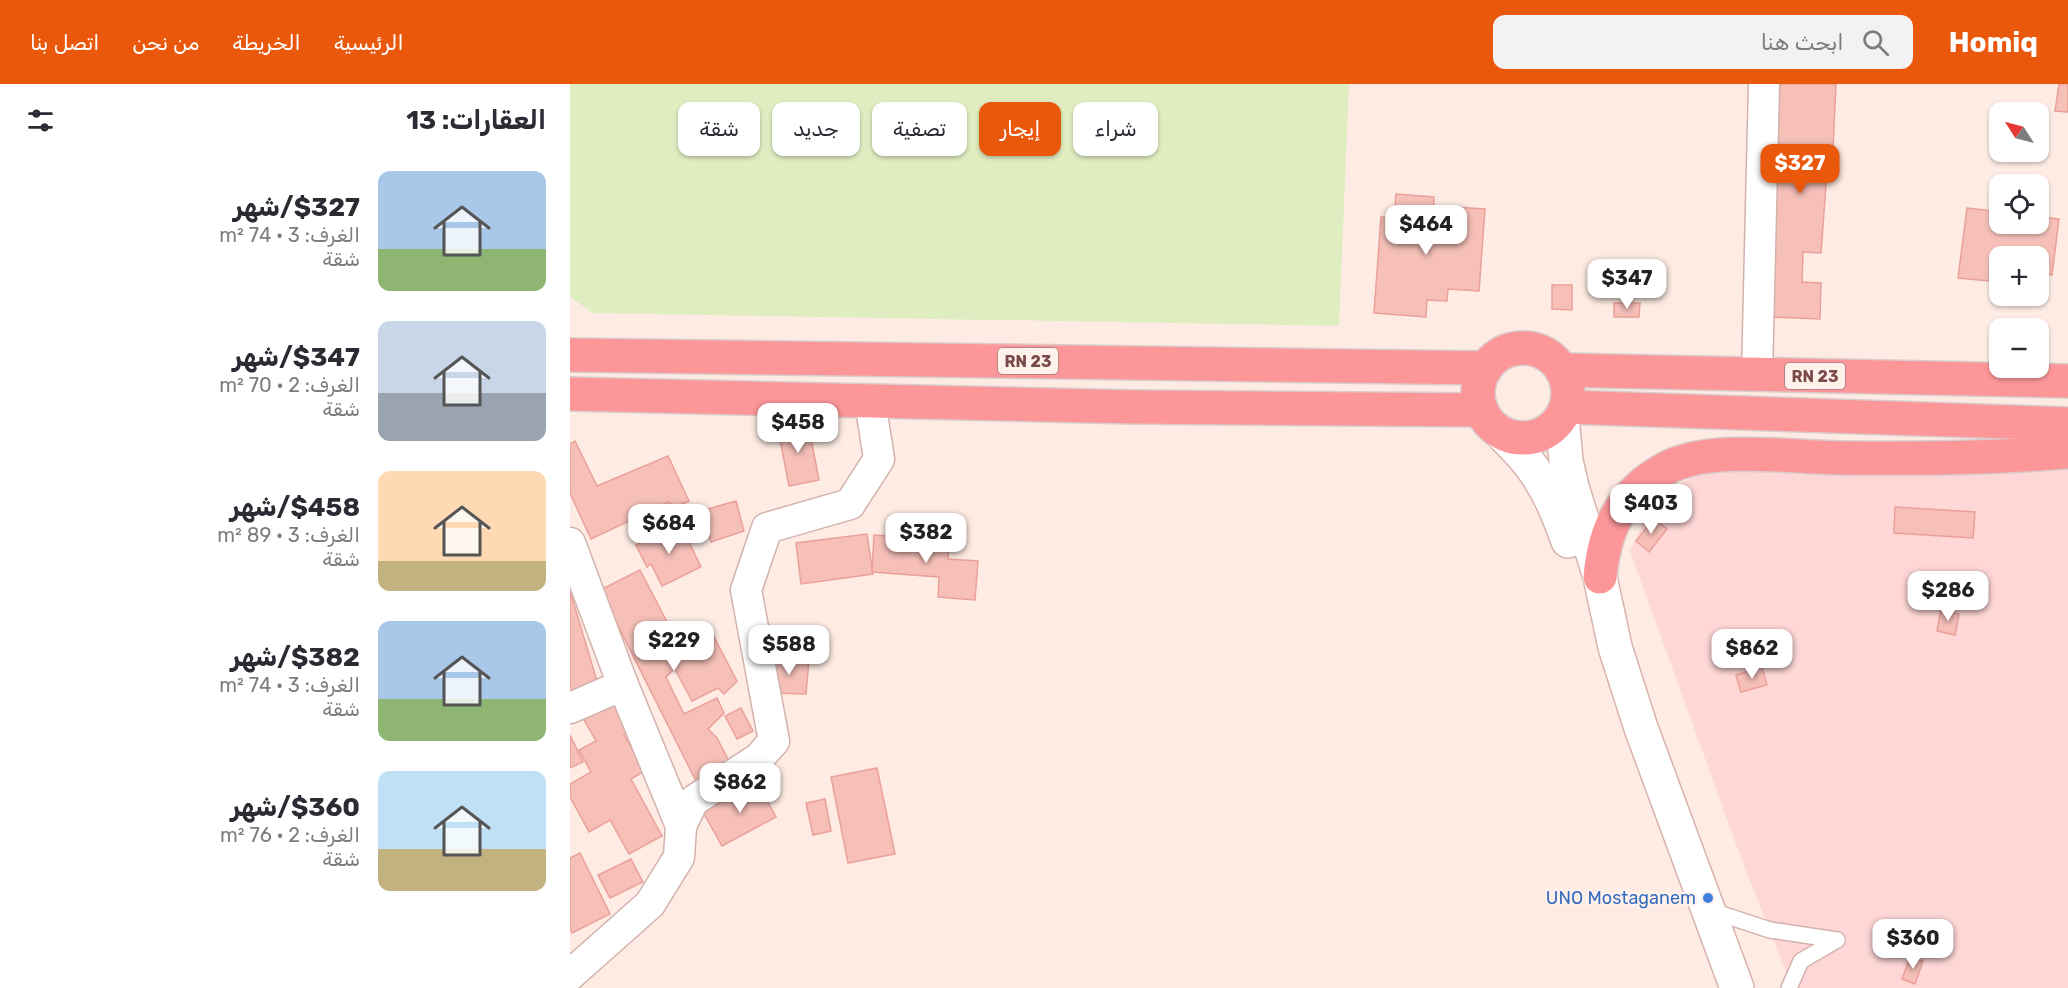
<!DOCTYPE html>
<html lang="ar">
<head>
<meta charset="utf-8">
<style>
	:root { --surface:#fff; --page:#f2f2f3; --text:#2b2b33; --muted:#7c7c81; --accent:#ea580c }
	body { margin:0; font-family:Rubik,Cairo,sans-serif; background:var(--page); color:var(--text); direction:rtl; height:100vh; display:flex; flex-direction:column; font-size:22px; white-space:nowrap }
	* { box-sizing:border-box; margin:0 }
	p { font-size:20px; color:var(--muted) }
	.icon { flex:none; width:33px; height:33px; fill:none; stroke:currentColor; stroke-width:2; stroke-linecap:round; stroke-linejoin:round }
	.map { position:relative; flex:1; overflow:hidden; direction:ltr }
	.details { display:flex; flex-direction:column; background:var(--surface); width:570px }
	.details>* { flex:none }
	.banner { position:absolute; left:18px; top:18px; width:570px; height:54px; direction:rtl; display:flex; gap:12px }
	.needle { width:39px; rotate:306deg }
	.buttons { position:absolute; left:1419px; top:18px; display:grid; gap:12px }
	.buttons a { display:grid; place-items:center; width:60px; height:60px; border-radius:12px; background:var(--surface); box-shadow:0 2px 4px #0004; font-size:30px }
	.price { position:absolute; translate:-50% -51px; padding:0 14px; border-radius:12px; background:#fff; color:#222; font-size:20px; line-height:39px; filter:drop-shadow(0 2px 3px #0008) }
	.price::after { content:''; position:absolute; left:50%; top:36px; width:18px; height:14px; margin-left:-9px; background:inherit; clip-path:polygon(0 0,100% 0,50% 100%) }
	.price.selected { background:var(--accent); color:#fff }
	ul { padding:0; list-style:none }
	li { display:flex; align-items:center; gap:18px; height:150px; padding:0 24px }
	li span { display:grid; place-items:center; flex:none; width:168px; height:120px; border-radius:12px; color:#555 }
	li>.icon { margin-inline-start:auto }
	span .icon { width:72px; height:72px; fill:#fffc; stroke-width:1 }
	li b { font-size:26px }
	h2 { display:flex; justify-content:space-between; align-items:center; height:72px; padding:0 24px; font-size:26px }
	.tag { padding:0 21px; border-radius:12px; background:var(--surface); box-shadow:0 2px 4px #0004; font-size:21px; line-height:54px }
	.tag.selected { background:var(--accent); color:#fff }
	header { display:flex; align-items:center; gap:36px; box-sizing:border-box; height:84px; padding:0 30px; background:var(--accent); color:#fff }
	header strong { font-size:28px }
	nav { display:flex; gap:33px; margin-inline-start:auto; font-size:21px }
	.search { width:420px; height:54px; background:var(--page); display:flex; align-items:center; gap:15px; box-sizing:border-box; padding:0 21px; border-radius:12px; color:var(--muted); font-size:22px }
	main { display:flex; flex:1; min-height:0 }
	.map>svg:first-child { display:block }
	.commercial { fill:#ffd7d7 }
	.green { fill:#e0edc1 }
	.building { fill:#f6c0b9; stroke:#eaa098; stroke-width:1.5 }
	.lines { fill:none; stroke-linecap:round; stroke-linejoin:round }
	.lane-casing { stroke:#d3b2ac; stroke-width:18 }
	.street-casing { stroke:#d3b2ac; stroke-width:33 }
	.secondary-casing { stroke:#d9b2ab; stroke-width:36 }
	.highway-casing { stroke:#d9cccb; stroke-width:36 }
	.lane { stroke:#fff; stroke-width:15 }
	.street { stroke:#fff; stroke-width:30 }
	.secondary { stroke:#fff; stroke-width:33 }
	.highway { stroke:#fd9699; stroke-width:33 }
	.shop-dot { fill:#3f7fe0; stroke:#fff2ec; stroke-width:2 }
	.labels { text-anchor:middle; dominant-baseline:central; stroke-width:4.5; stroke-linejoin:round; paint-order:stroke }
	.shield { fill:#fff2ec; stroke:#a17c78; stroke-width:1.5 }
	.shield-label { font-size:16px; font-weight:bold; fill:#794a47 }
	.shop-label { font-size:18px; fill:#366cbe; stroke:#fff2ec; text-anchor:end }
</style>
</head>
<body>
<header>
<strong>Homiq</strong>
<div class="search"><svg class="icon" aria-label="search" viewBox="0 0 24 24"><circle cx="10" cy="10" r="6"/><path d="M15 15l6 6"/></svg>ابحث هنا</div>
<nav><a>الرئيسية</a><a>الخريطة</a><a>من نحن</a><a>اتصل بنا</a></nav>
</header>
<main>
<div class="map">
<svg width="1498" height="904" viewBox="0 0 1498 904">
	<rect width="100%" height="100%" fill="#feece4"/>
	<polygon class="commercial" points="1147,380 1498,385 1498,904 1222,904 1167,763 1060,467 1086,413"/>
	<polygon class="green" points="0,0 779,0 769,242 23,229 0,213"/>
	<g class="building">
		<polygon points="1210,0 1266,0 1262,87 1257,87 1251,169 1233,168 1232,198 1251,199 1250,235 1199,233"/>
		<polygon points="1489,0 1498,0 1498,28 1485,27"/>
		<polygon points="826,110 864,113 863,137 882,138 884,123 915,125 909,207 878,205 877,217 857,216 856,233 804,229 811,133 824,134"/>
		<polygon points="1397,124 1430,128 1430,140 1468,140 1468,133 1489,135 1482,191 1468,189 1468,172 1430,172 1430,198 1388,194"/>
		<polygon points="982,201 1002,201 1002,226 982,225"/>
		<polygon points="1044,219 1070,219 1069,233 1044,233"/>
		<polygon points="238,339 249,396 219,402 208,345"/>
		<polygon points="5,357 27,402 98,372 119,417 103,424 99,418 21,455 0,409 0,360"/>
		<polygon points="166,417 174,447 141,458 131,427"/>
		<polygon points="1325,423 1405,428 1403,454 1324,449"/>
		<polygon points="1084,435 1097,445 1079,468 1066,457"/>
		<polygon points="110,439 131,483 92,502 81,480 77,483 66,461"/>
		<polygon points="297,450 303,490 231,500 226,459"/>
		<polygon points="304,451 379,456 378,475 408,477 405,516 368,513 369,493 302,488"/>
		<polygon points="70,486 107,557 116,565 143,551 167,597 154,610 148,604 122,617 95,567 104,585 96,593 114,630 147,614 154,629 138,645 147,654 159,677 129,703 30,506"/>
		<polygon points="0,507 30,607 0,616"/>
		<polygon points="1371,526 1389,530 1385,551 1367,547"/>
		<polygon points="202,573 239,575 236,610 201,609"/>
		<polygon points="1192,583 1197,601 1171,608 1166,591"/>
		<polygon points="49,614 65,644 54,651 75,687 61,695 92,752 59,770 40,736 19,748 0,713 0,700 21,688 9,666 26,657 13,634"/>
		<polygon points="171,624 183,647 167,655 155,632"/>
		<polygon points="0,651 13,678 0,684"/>
		<polygon points="307,684 325,770 278,779 261,693"/>
		<polygon points="187,698 206,733 152,762 133,728"/>
		<polygon points="255,715 261,747 243,751 236,719"/>
		<polygon points="10,769 40,830 2,849 0,844 0,774"/>
		<polygon points="61,775 73,798 40,814 28,791"/>
		<polygon points="1340,873 1353,877 1345,900 1332,895"/>
	</g>
	<g class="lines">
		<g class="lane-casing">
			<g id="lane">
				<polyline points="1139,826 1200,846 1267,856"/>
				<polyline points="1219,904 1231,877 1267,856"/>
			</g>
		</g>
		<g class="street-casing">
			<g id="street">
				<polyline points="1187,291 1194,0"/>
				<polyline points="0,459 53,601"/>
				<polyline points="0,624 53,601 111,742"/>
				<polyline points="0,891 80,820 109,773 111,742 123,717 189,674 204,657 176,506 197,444 280,420 309,375 300,317"/>
			</g>
		</g>
		<g class="secondary-casing">
			<g id="secondary">
				<polyline points="992,332 996,377 1002,403 1030,493 1045,563 1071,644 1167,904"/>
				<path d="M 929,347 C 939,357 949,367 958,378 C 977,402 988,429 998,457"/>
			</g>
		</g>
		<g class="highway-casing">
			<g id="highway">
				<circle cx="953" cy="309" r="45"/>
				<polyline points="0,271 916,284"/>
				<polyline points="992,286 1498,297"/>
				<polyline points="0,310 566,323 911,326"/>
				<polyline points="996,323 1498,340"/>
				<path d="M 1030,493 C 1034,446 1051,409 1095,385 C 1139,360 1224,374 1275,374 C 1349,375 1424,374 1498,368"/>
			</g>
		</g>
		<use href="#lane" class="lane"/>
		<use href="#street" class="street"/>
		<use href="#secondary" class="secondary"/>
		<use href="#highway" class="highway"/>
	</g>
	<circle class="shop-dot" cx="1138" cy="814" r="6"/>
	<g class="labels">
		<g class="shield">
			<rect x="428" y="264" width="60" height="26" rx="4.5"/>
			<rect x="1215" y="279" width="60" height="26" rx="4.5"/>
		</g>
		<g class="shield-label">
			<text x="458" y="277">RN 23</text>
			<text x="1245" y="292">RN 23</text>
		</g>
		<g class="shop-label">
			<text x="1126" y="814">UNO Mostaganem</text>
		</g>
	</g>
</svg>
<div class="buttons">
<a><svg class="needle" viewBox="-14 -14 28 28"><path d="M0-13l5 13h-10z" fill="#e53935"/><path d="M0 13l5-13h-10z" fill="#7c7c81"/></svg></a>
<a><svg class="icon" aria-label="locate" viewBox="0 0 24 24"><circle cx="12" cy="12" r="6"/><path d="M12 2v4M12 18v4M2 12h4M18 12h4"/></svg></a>
<a>+</a>
<a>−</a>
</div>
<b class="price selected" style="left:1230px;top:111px">$327</b>
<b class="price" style="left:856px;top:172px">$464</b>
<b class="price" style="left:1057px;top:226px">$347</b>
<b class="price" style="left:228px;top:370px">$458</b>
<b class="price" style="left:1081px;top:451px">$403</b>
<b class="price" style="left:99px;top:471px">$684</b>
<b class="price" style="left:356px;top:480px">$382</b>
<b class="price" style="left:1378px;top:538px">$286</b>
<b class="price" style="left:104px;top:588px">$229</b>
<b class="price" style="left:219px;top:592px">$588</b>
<b class="price" style="left:1182px;top:596px">$862</b>
<b class="price" style="left:170px;top:730px">$862</b>
<b class="price" style="left:1343px;top:886px">$360</b>
<div class="banner">
<a class="tag">شراء</a>
<a class="tag selected">إيجار</a>
<a class="tag">تصفية</a>
<a class="tag">جديد</a>
<a class="tag">شقة</a>
</div>
</div>
<section class="details">
<h2>العقارات: 13<svg class="icon" aria-label="filters" viewBox="0 0 24 24"><path d="M4 7h16M4 17h16"/><circle cx="9" cy="7" r="2"/><circle cx="15" cy="17" r="2"/></svg></h2>
<ul>
<li><span style="background:linear-gradient(#a9c7e8 65%,#8fb573 0)"><svg class="icon" aria-label="home" viewBox="0 0 24 24"><path d="M3 11l9-7 9 7M6 9v11h12V9"/></svg></span><div><b>$327/شهر</b><p>الغرف: 3 · 74 m²</p><p>شقة</p></div></li>
<li><span style="background:linear-gradient(#c9d6e8 60%,#9aa5b1 0)"><svg class="icon" aria-label="home" viewBox="0 0 24 24"><path d="M3 11l9-7 9 7M6 9v11h12V9"/></svg></span><div><b>$347/شهر</b><p>الغرف: 2 · 70 m²</p><p>شقة</p></div></li>
<li><span style="background:linear-gradient(#ffd9b3 75%,#c2b280 0)"><svg class="icon" aria-label="home" viewBox="0 0 24 24"><path d="M3 11l9-7 9 7M6 9v11h12V9"/></svg></span><div><b>$458/شهر</b><p>الغرف: 3 · 89 m²</p><p>شقة</p></div></li>
<li><span style="background:linear-gradient(#a9c7e8 65%,#8fb573 0)"><svg class="icon" aria-label="home" viewBox="0 0 24 24"><path d="M3 11l9-7 9 7M6 9v11h12V9"/></svg></span><div><b>$382/شهر</b><p>الغرف: 3 · 74 m²</p><p>شقة</p></div></li>
<li><span style="background:linear-gradient(#bfe0f5 65%,#c2b280 0)"><svg class="icon" aria-label="home" viewBox="0 0 24 24"><path d="M3 11l9-7 9 7M6 9v11h12V9"/></svg></span><div><b>$360/شهر</b><p>الغرف: 2 · 76 m²</p><p>شقة</p></div></li>
</ul>
</section>
</main>
</body>
</html>
